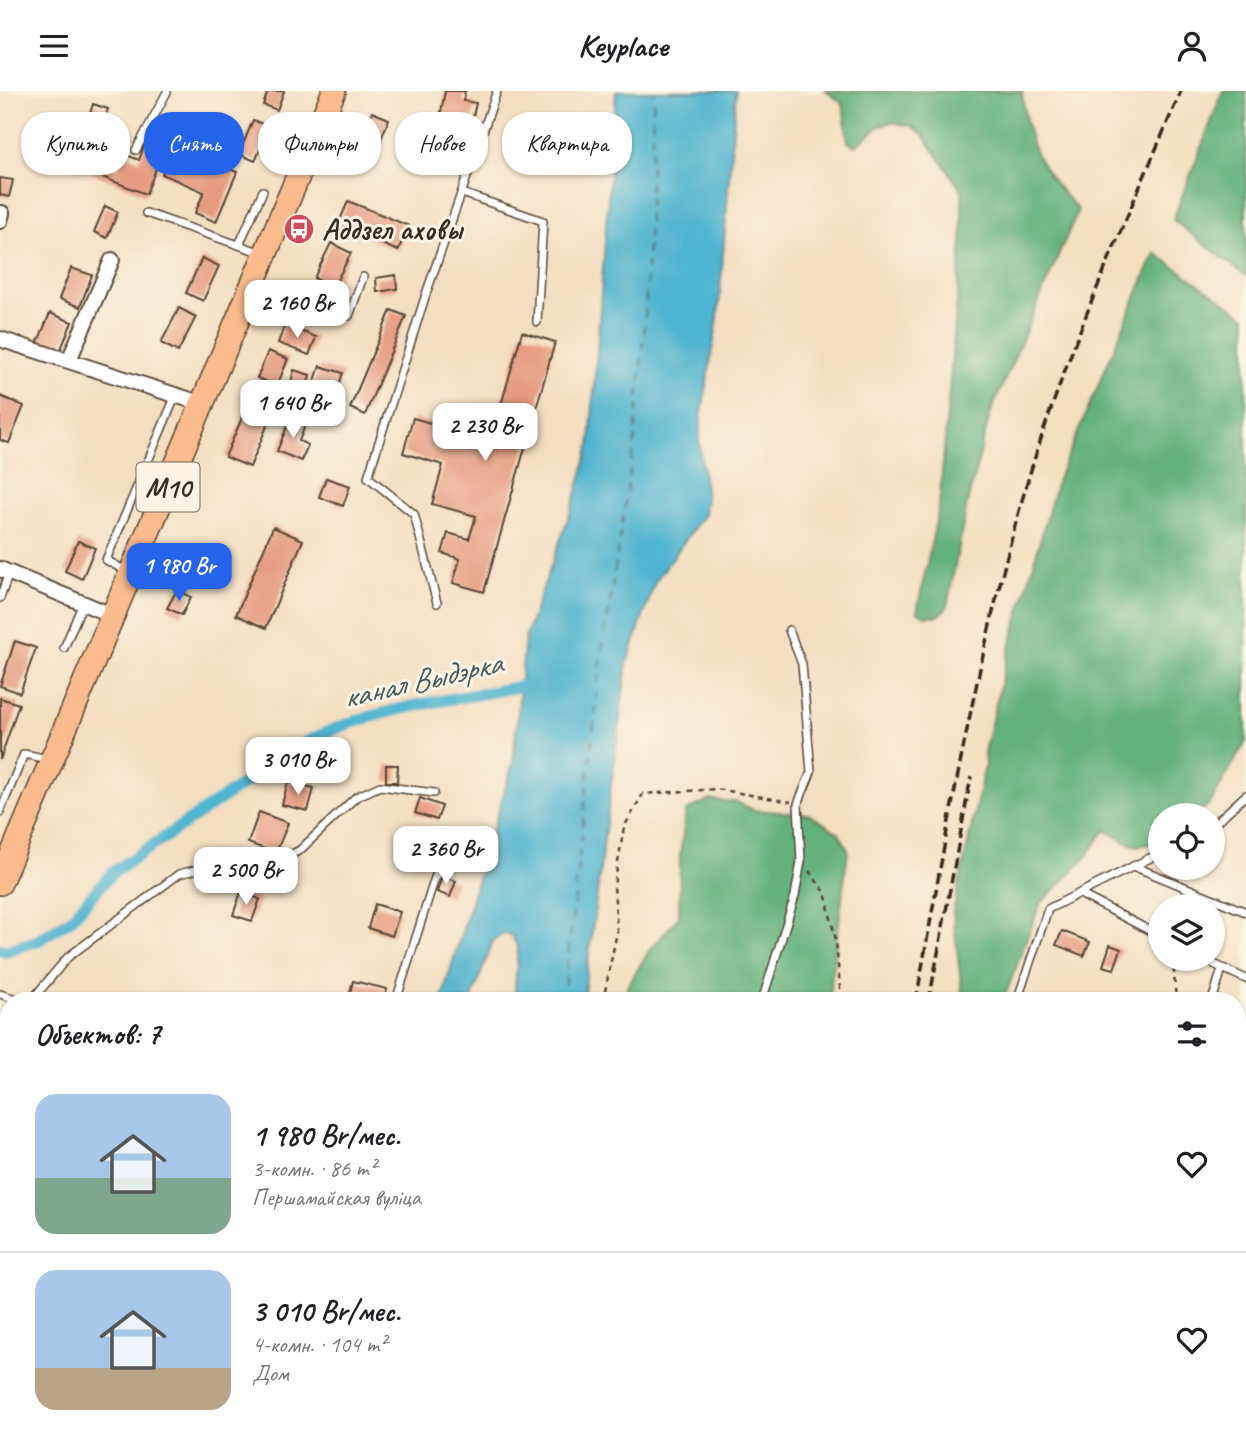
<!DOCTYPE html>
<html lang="ru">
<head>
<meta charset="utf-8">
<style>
	:root { --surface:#fff; --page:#f2f2f2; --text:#202124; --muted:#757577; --line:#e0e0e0; --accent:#2563eb }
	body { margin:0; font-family:Caveat,sans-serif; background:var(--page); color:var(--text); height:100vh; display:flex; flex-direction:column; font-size:26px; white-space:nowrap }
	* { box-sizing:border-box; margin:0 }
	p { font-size:23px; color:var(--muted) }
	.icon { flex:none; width:38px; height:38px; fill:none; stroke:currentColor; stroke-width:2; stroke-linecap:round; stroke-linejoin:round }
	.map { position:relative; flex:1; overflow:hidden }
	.drawer { position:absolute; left:0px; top:901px; width:1246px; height:450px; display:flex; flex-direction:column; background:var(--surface); border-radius:28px 28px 0 0; box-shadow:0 2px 5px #0004 }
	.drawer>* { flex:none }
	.hud { position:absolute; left:21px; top:21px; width:700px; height:63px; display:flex; gap:14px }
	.controls { position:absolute; left:1148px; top:712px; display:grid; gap:14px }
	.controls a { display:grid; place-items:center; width:77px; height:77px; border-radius:50%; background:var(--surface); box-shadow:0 2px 5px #0004; font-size:35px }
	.price { position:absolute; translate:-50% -60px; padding:0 16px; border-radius:14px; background:#fff; color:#222; font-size:23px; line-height:46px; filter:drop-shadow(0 2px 4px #0008) }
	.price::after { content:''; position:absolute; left:50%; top:42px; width:21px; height:16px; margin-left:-10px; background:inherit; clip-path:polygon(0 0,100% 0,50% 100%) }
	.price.on { background:var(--accent); color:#fff }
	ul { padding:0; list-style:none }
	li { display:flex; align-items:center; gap:21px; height:175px; padding:0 35px }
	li+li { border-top:2px solid var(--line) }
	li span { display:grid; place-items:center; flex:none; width:196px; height:140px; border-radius:21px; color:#555 }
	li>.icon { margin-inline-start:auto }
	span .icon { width:84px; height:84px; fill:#fffc; stroke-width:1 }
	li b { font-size:30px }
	h2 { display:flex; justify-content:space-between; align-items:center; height:84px; padding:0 35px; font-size:30px }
	.tag { padding:0 24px; border-radius:28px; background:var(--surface); box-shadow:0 2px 5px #0004; font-size:24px; line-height:63px }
	.tag.on { background:var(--accent); color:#fff }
	header { display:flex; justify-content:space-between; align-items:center; height:91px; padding:0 35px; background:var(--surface); font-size:32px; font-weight:700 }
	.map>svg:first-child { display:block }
	.forest { fill:#63b17c; stroke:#4f6e4d; stroke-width:2 }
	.water { fill:#50b4cf; stroke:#466f76; stroke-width:2 }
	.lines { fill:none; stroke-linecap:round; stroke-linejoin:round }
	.canal { stroke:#50b4cf; stroke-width:12 }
	.ferry { stroke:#425a5c; stroke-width:2; stroke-dasharray:9 7; stroke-linecap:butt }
	.building { fill:#e69b81 }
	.service-casing { stroke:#574536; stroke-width:10 }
	.minor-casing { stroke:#574536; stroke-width:18 }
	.primary-casing { stroke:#574536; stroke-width:26 }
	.path { stroke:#574536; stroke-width:2.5; stroke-dasharray:5 5; stroke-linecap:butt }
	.service { stroke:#fff; stroke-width:7 }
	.minor { stroke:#fff; stroke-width:14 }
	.primary { stroke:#fbbb8d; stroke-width:23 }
	.rail { stroke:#3b2a1e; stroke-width:3.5; stroke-dasharray:10 5; stroke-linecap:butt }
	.labels { text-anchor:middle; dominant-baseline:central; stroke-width:6; stroke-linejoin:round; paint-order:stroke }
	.shield { fill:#fcf5e5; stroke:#75675a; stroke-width:2 }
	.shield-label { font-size:28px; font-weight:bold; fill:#3b2a1e }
	.poi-label { font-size:30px; font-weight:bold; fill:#3b2a1e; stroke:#fcf5e5; text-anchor:start }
	.water-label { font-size:32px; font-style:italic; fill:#425a5c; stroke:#fcf5e5 }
</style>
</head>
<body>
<header><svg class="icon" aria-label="menu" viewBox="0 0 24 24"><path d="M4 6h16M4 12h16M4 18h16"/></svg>Keyplace<svg class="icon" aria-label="person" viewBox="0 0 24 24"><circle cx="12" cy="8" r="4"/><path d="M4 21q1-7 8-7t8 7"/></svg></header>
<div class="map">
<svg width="1246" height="1350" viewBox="0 0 1246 1350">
	<rect width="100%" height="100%" fill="#fcf5e5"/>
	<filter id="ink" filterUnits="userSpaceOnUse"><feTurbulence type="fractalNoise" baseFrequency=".0143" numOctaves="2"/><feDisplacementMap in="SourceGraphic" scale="14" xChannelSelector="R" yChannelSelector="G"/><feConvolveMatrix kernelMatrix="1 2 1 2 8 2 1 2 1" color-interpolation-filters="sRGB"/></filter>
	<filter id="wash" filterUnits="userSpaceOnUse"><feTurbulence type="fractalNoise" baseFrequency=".00686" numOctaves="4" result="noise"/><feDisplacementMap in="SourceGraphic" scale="28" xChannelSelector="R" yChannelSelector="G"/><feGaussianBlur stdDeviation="1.57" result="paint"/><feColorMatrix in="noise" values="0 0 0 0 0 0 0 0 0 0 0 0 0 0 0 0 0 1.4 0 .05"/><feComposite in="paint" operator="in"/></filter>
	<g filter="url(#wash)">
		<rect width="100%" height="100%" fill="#f4dec1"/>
		<g class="forest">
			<path d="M 826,0 L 1022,0 C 1027,57 1040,78 1078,119 L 990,323 L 967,413 L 947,516 L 939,525 L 925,525 L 917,520 L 939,416 L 962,152 L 962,100 L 924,45 L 912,35 L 891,31 L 878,36 L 856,55 L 848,51 L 843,13 Z"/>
			<polygon points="1223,0 1246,0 1246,185 1173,129"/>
			<path d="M 1155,162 L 1246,226 L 1246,650 L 1210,713 L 1194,724 L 1160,724 L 1158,750 C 1130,761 1129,751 1105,739 L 1085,768 L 1040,813 L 1003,910 L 963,910 L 953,821 L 985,674 L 984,661 L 1008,563 L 1057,390 Z"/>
			<polygon points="709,709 737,711 753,719 809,723 839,742 848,759 829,910 628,910 627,896 650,858 679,826 680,765 686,720"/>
		</g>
		<g class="water">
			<polygon points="616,0 736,0 718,226 701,326 699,348 706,407 704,423 655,491 627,572 583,910 514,910 518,856 511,844 505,842 493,850 471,910 441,910 513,672 525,547 574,411 590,354"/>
			<polygon points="479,1342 548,1342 548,1350 478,1350"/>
		</g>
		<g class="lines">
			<path class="canal" d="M 0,858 L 6,860 L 39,849 L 70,829 L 112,782 L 299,655 C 372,614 456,610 536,592"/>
			<g class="ferry">
				<polyline points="563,910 601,569 635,347 645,229 654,0"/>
				<polyline points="512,1350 513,1342"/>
			</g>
		</g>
		<g id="blocks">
			<g class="building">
				<polygon points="268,0 284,0 277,19 263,14"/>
				<polygon points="445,0 465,0 463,10 476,12 469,43 438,37"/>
				<polygon points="93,13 108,18 87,82 36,65 40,54 76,66"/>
				<polygon points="372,21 389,28 373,68 356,61"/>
				<polygon points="253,29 270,36 255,70 239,63"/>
				<polygon points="162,31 173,35 146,103 89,81 93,69 118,79 124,63 139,69 145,52 153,55"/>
				<polygon points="174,54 237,81 216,131 195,122 204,101 162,83"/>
				<polygon points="0,87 13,89 9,106 0,104"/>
				<polygon points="348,110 409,135 398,160 338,134"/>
				<polygon points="105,115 118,121 107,147 94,141"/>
				<polygon points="331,152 351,162 333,197 314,187"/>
				<polygon points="202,167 219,175 203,210 186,202"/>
				<polygon points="71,177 92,184 80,216 59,208"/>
				<polygon points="396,184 397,198 377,201 376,187"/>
				<polygon points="179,217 196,226 178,261 161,252"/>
				<polygon points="391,219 406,225 365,324 350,317"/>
				<polygon points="50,222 72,231 59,263 37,253"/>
				<polygon points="285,234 316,246 309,264 278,252"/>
				<polygon points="522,241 555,251 484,501 453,492 460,468 442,462 448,442 469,448 476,425 432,413 443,374 403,362 413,327 491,349"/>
				<polygon points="268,260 288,268 277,295 257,287"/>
				<polygon points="320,275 343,282 336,302 313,295"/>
				<polygon points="294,279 310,284 306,299 290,295"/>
				<polygon points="0,305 24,315 9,352 0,349"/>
				<polygon points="248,313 272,323 250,376 225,366"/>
				<polygon points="291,326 306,332 299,350 308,354 301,370 277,360"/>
				<polygon points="326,387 350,395 343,415 319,406"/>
				<polygon points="273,436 303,449 266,537 236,524"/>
				<polygon points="78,450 95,457 82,488 65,480"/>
				<polygon points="177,499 191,506 182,524 167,517"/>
				<polygon points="15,550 36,557 20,602 0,595"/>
				<polygon points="0,607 19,613 0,669"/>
				<polygon points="386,674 398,674 397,691 386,691"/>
				<polygon points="288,691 314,697 308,720 282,714"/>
				<polygon points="420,707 442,715 437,729 415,722"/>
				<polygon points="259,721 288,732 276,762 248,752"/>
				<polygon points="442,785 456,790 450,806 437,801"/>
				<polygon points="241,801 260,808 252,830 233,824"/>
				<polygon points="375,813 400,821 392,845 368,837"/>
				<polygon points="1062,840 1090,851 1084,865 1056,854"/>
				<polygon points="1110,854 1121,858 1114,878 1103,875"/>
				<polygon points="353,890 387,898 384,910 348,910"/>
				<polygon points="1237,987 1246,990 1246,1041 1237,1039"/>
				<polygon points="168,1342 184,1342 200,1350 169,1350 165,1348"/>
			</g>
		</g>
	</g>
	<g filter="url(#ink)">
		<use href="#blocks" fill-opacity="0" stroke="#574536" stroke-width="2"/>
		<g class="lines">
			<g class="service-casing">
				<g id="service">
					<polyline points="136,59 167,1"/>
					<polyline points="462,102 543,130 537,231"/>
					<polyline points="146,122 262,162"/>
					<polyline points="239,154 263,100"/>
					<polyline points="258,193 349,225 363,186"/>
					<polyline points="126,480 106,469 176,304"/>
					<polyline points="0,507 9,482"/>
					<polyline points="437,512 414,423 368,386 426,203 497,0"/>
					<polyline points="64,557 83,512"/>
					<polyline points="0,721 24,663 48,668"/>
					<polyline points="1213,734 1246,704"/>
					<polyline points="1133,775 1246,821"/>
					<polyline points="1080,803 1160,845"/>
					<polyline points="1203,868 1246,888"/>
					<polyline points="0,903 22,910"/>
					<polyline points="31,910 68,866 179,783 215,774 272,774 300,759 356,706 380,695 434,702"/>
					<polyline points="396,910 449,742"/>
					<polyline points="762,910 795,805 801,770 798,713 811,681 802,573 789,539"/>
					<polyline points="1017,910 1048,818 1160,762"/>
					<polyline points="1212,910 1222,878"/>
					<polyline points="1237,968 1246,970"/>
					<polyline points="1237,1083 1246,1085"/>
					<polyline points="0,1194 9,1193"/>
					<polyline points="1237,1203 1246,1206"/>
					<polyline points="0,1219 9,1222"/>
					<polyline points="1237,1287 1246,1291"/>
					<polyline points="232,1342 234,1350"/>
					<polyline points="237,1342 250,1350"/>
					<polyline points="1173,1342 1185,1350"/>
					<polyline points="284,1350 286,1342"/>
					<polyline points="650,1350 651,1342"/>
				</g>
			</g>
			<g class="minor-casing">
				<g id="minor">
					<polyline points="0,130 2,122"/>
					<polyline points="0,248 203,313"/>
					<polyline points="69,269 112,169"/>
					<polyline points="0,478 114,525"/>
					<polyline points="898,1342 900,1350"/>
				</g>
			</g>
			<g class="primary-casing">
				<polyline id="primary" points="0,792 334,0"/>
			</g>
			<g class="path">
				<polyline points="809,780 825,801 836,850 841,910"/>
				<polyline points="1173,868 1176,910"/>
				<polyline points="603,910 617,841 614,795 624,736 643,703 717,698 791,711"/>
				<polyline points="1237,943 1246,946"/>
				<polyline points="453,1350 454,1342"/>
				<polyline points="565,1350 566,1342"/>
				<polyline points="806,1350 807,1342"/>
			</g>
			<use href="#service" class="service"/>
			<use href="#minor" class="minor"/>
			<use href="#primary" class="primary"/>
			<g class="rail">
				<path d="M 916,910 C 947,738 977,566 1025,399 C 1065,262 1125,131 1181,0"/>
				<polyline points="929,910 971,686"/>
				<polyline points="1076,1342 1077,1350"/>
				<polyline points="1119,1342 1124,1350"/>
				<polyline points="834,1350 836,1342"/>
			</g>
		</g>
	</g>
	<defs>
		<g id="bus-disc" transform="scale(1.575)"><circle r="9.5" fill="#d1495b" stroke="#fcf5e5"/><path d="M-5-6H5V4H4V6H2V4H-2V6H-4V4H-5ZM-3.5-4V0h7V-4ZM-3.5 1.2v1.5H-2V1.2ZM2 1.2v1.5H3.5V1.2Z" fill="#fff"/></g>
	</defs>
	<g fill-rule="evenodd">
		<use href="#bus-disc" x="299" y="138"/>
	</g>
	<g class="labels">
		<rect class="shield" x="136.5" y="371.5" width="63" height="49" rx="5"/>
		<g class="shield-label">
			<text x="168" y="396">М10</text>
		</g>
		<g class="poi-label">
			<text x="322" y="138">Аддзел аховы</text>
		</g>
		<g class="water-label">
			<text transform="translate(422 589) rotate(-13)">канал Выдэрка</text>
		</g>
	</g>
</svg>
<div class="controls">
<a><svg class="icon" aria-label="locate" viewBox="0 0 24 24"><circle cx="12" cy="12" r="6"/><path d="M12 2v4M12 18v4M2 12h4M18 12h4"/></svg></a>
<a><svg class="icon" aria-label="layers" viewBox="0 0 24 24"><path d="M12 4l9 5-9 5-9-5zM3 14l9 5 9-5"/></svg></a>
</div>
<b class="price" style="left:297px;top:249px">2 160 Br</b>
<b class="price" style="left:293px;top:349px">1 640 Br</b>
<b class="price" style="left:485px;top:372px">2 230 Br</b>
<b class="price on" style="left:179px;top:512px">1 980 Br</b>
<b class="price" style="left:298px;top:706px">3 010 Br</b>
<b class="price" style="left:446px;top:795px">2 360 Br</b>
<b class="price" style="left:246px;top:816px">2 500 Br</b>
<div class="hud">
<a class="tag">Купить</a>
<a class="tag on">Снять</a>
<a class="tag">Фильтры</a>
<a class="tag">Новое</a>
<a class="tag">Квартира</a>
</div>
<section class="drawer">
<h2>Объектов: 7<svg class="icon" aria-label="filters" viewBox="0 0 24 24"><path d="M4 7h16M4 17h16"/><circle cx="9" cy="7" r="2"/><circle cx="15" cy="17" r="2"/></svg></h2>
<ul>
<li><span style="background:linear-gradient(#a9c7e8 60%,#7fa58c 0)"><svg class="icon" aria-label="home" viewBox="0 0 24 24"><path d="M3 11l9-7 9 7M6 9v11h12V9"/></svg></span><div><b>1 980 Br/мес.</b><p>3-комн. · 86 m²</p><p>Першамайская вуліца</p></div><svg class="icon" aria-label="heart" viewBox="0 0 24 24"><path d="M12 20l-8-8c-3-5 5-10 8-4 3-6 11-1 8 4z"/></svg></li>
<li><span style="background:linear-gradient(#a9c7e8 70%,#b9a48a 0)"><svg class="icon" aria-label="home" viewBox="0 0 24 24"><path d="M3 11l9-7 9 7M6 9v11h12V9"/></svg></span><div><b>3 010 Br/мес.</b><p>4-комн. · 104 m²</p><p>Дом</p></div><svg class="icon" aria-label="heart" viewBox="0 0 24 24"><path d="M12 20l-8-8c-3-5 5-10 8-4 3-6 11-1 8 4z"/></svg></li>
</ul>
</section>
</div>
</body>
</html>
